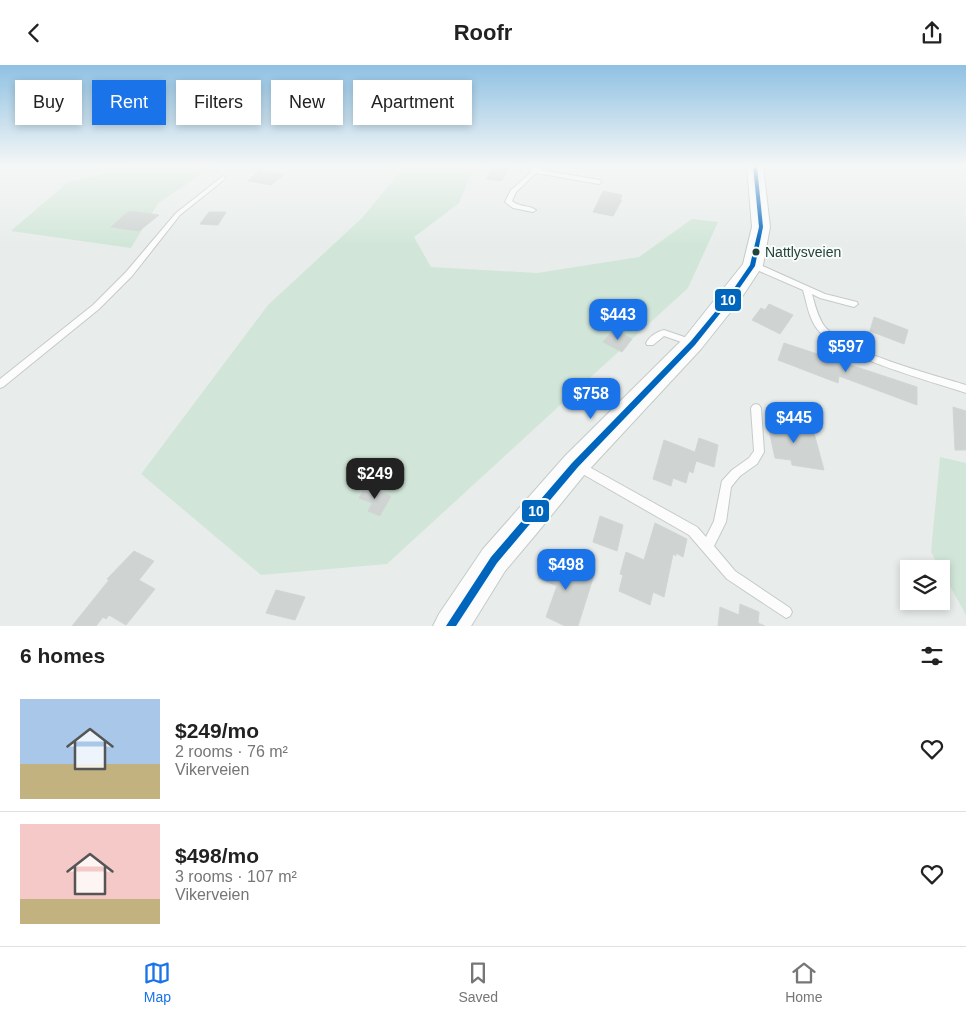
<!DOCTYPE html>
<html lang="en">
<head>
<meta charset="utf-8">
<style>
	:root { --surface:#fff; --page:#f2f2f2; --text:#222; --muted:#767676; --line:#e0e0e0; --accent:#1a73e8 }
	body { margin:0; font-family:Helvetica,sans-serif; background:var(--page); color:var(--text); height:100vh; display:flex; flex-direction:column; font-size:19px; white-space:nowrap }
	* { box-sizing:border-box; margin:0 }
	p { font-size:16px; color:var(--muted) }
	.icon { flex:none; width:28px; height:28px; fill:none; stroke:currentColor; stroke-width:2; stroke-linecap:round; stroke-linejoin:round }
	.map { position:relative; height:561px; overflow:hidden }
	.details { display:flex; flex-direction:column; background:var(--surface); flex:1 }
	.details>* { flex:none }
	.guide { position:absolute; left:15px; top:15px; width:500px; height:45px; display:flex; gap:10px }
	.tools { position:absolute; left:900px; top:495px; display:grid; gap:10px }
	.tools a { display:grid; place-items:center; width:50px; height:50px; border-radius:0px; background:var(--surface); box-shadow:0 2px 8px #0003; font-size:25px }
	.price { position:absolute; translate:-50% -42px; padding:0 11px; border-radius:10px; background:var(--accent); color:#fff; font-size:16px; line-height:32px; filter:drop-shadow(0 1px 2px #0008) }
	.price::after { content:''; position:absolute; left:50%; top:30px; width:15px; height:11px; margin-left:-8px; background:inherit; clip-path:polygon(0 0,100% 0,50% 100%) }
	.price.current { background:#222; color:#fff }
	ul { padding:0; list-style:none }
	li { display:flex; align-items:center; gap:15px; height:125px; padding:0 20px }
	li+li { border-top:1px solid var(--line) }
	li span { display:grid; place-items:center; flex:none; width:140px; height:100px; border-radius:0px; color:#555 }
	li>.icon { margin-inline-start:auto }
	span .icon { width:60px; height:60px; fill:#fffc; stroke-width:1 }
	li b { font-size:21px }
	h2 { display:flex; justify-content:space-between; align-items:center; height:60px; padding:0 20px; font-size:21px }
	.chip { padding:0 18px; border-radius:0px; background:var(--surface); box-shadow:0 2px 8px #0003; font-size:18px; line-height:45px }
	.chip.current { background:var(--accent); color:#fff }
	header { display:flex; justify-content:space-between; align-items:center; height:65px; padding:0 20px; background:var(--surface); font-size:22px; font-weight:700 }
	.tabs { display:flex; justify-content:space-around; align-items:center; height:70px; border-top:1px solid var(--line); background:var(--surface); font-size:14px; color:var(--muted) }
	.tabs a { display:grid; justify-items:center; gap:2px }
	.tabs .current { color:var(--accent) }
	.map>svg:first-child { display:block }
	.green { fill:#d1e6d8 }
	.building { fill:#cfd4d2; stroke:#d1d6d4 }
	.lines { fill:none; stroke-linecap:round; stroke-linejoin:round }
	.lane-casing { stroke:#c5cac8; stroke-width:2 }
	.street-casing { stroke:#c5cac8; stroke-width:3 }
	.secondary-casing { stroke:#c3cbc8; stroke-width:2 }
	.lane { fill:#fcfcfc; fill-rule:evenodd }
	.street { fill:#fcfcfc; fill-rule:evenodd }
	.secondary { fill:#fcfcfc; fill-rule:evenodd }
	.bus-1-casing { stroke:#f7fbf9; stroke-width:4 }
	.bus-1 { fill:#0065bd; fill-rule:evenodd }
	.bus-dot { fill:#24423a; stroke:#f7fbf9; stroke-width:2 }
	.labels { text-anchor:middle; dominant-baseline:central; stroke-width:4; stroke-linejoin:round; paint-order:stroke }
	.bus-label { font-size:14px; fill:#24423a; stroke:#f7fbf9; text-anchor:start }
	.line-badge { stroke:#f7fbf9; stroke-width:2 }
	.badge-label { font-size:14px; text-anchor:middle; font-weight:bold; fill:#fff }
</style>
</head>
<body>
<header><svg class="icon" aria-label="back" viewBox="0 0 24 24"><path d="M15 5l-7 7 7 7"/></svg>Roofr<svg class="icon" aria-label="share" viewBox="0 0 24 24"><path d="M12 15V3M7 8l5-5 5 5M5 13v7h14v-7"/></svg></header>
<div class="map">
<svg width="966" height="561" viewBox="0 0 966 561">
	<rect width="100%" height="100%" fill="#e8edeb"/>
	<g class="green">
		<polygon points="139,101 214,101 158,138 131,183 11,166 68,117"/>
		<polygon points="405,101 474,101 459,138 414,172 431,202 537,208 639,192 692,154 718,157 688,223 387,499 261,510 141,409 268,240 362,153"/>
		<polygon points="940,392 966,398 966,550 931,487"/>
	</g>
	<g class="building">
		<polygon points="493,101 508,103 502,116 486,114"/>
		<polygon points="260,105 283,110 271,120 248,116"/>
		<polygon points="603,126 622,130 620,135 622,135 613,151 593,147"/>
		<polygon points="129,146 159,150 139,166 111,162"/>
		<polygon points="209,147 226,147 218,160 200,159"/>
		<polygon points="769,239 793,250 780,269 752,255 761,243 765,245"/>
		<polygon points="874,252 908,265 904,279 870,266"/>
		<polygon points="614,264 632,274 622,287 603,277"/>
		<polygon points="784,278 917,322 917,340 839,311 838,318 778,295"/>
		<polygon points="953,342 966,346 966,385 955,385"/>
		<polygon points="766,351 789,354 792,365 814,368 824,405 792,400 791,395 775,393"/>
		<polygon points="699,373 718,380 714,402 696,396 693,408 689,406 686,418 673,413 671,421 653,414 664,375 695,387"/>
		<polygon points="366,421 391,431 380,451 368,446 372,438 359,433"/>
		<polygon points="600,451 623,460 617,486 593,477"/>
		<polygon points="655,458 687,474 683,492 676,488 676,491 673,489 664,532 653,527 650,540 619,526 623,510 620,509 626,487 644,495"/>
		<polygon points="134,486 154,496 139,515 155,524 126,560 109,550 106,554 103,552 96,561 72,561 109,515 107,514"/>
		<polygon points="546,490 594,510 578,561 565,561 546,552 557,521 538,513"/>
		<polygon points="276,525 305,532 295,555 266,548"/>
		<polygon points="740,539 759,547 758,558 765,561 718,561 720,542 739,550"/>
	</g>
	<g class="lines">
		<g class="lane-casing">
			<g id="lane">
				<path d="M 535,104 L 599,115 L 602,117 L 599,119 L 536,108 L 516,127 L 512,136 C 519,142 529,140 536,145 L 533,147 L 513,143 L 505,137 L 511,125 Z"/>
				<polygon points="223,111 225,112 225,114 180,150 132,211 99,244 3,322 0,323 0,314 93,240 126,207 176,148"/>
				<path d="M 750,198 L 756,198 L 825,229 L 857,237 L 858,239 L 854,242 L 820,233 L 812,229 C 815,240 818,253 825,262 C 848,288 931,309 966,320 L 966,328 C 931,316 839,292 818,265 C 809,254 807,239 803,225 L 750,202 L 749,200 Z"/>
				<path d="M 664,265 L 696,276 L 697,278 L 693,281 L 664,271 L 653,280 L 647,280 L 646,278 C 650,271 656,267 664,265 Z"/>
				<polygon points="756,339 759,340 761,343 764,387 757,399 740,411 731,422 726,457 714,481 735,506 790,543 792,547 790,551 786,553 727,514 689,470 574,404 573,401 574,398 578,396 582,398 697,462 706,472 714,456 722,416 732,405 749,393 754,386 751,343 753,340"/>
			</g>
		</g>
		<g class="street-casing">
			<polygon id="street" points="530,101 542,101 541,106 535,109 531,108"/>
		</g>
		<g class="secondary-casing">
			<polygon id="secondary" points="747,101 763,101 770,162 763,200 740,235 701,284 585,409 537,468 505,506 471,561 433,561 439,549 483,484 565,391 685,272 743,199 752,162"/>
		</g>
		<use href="#lane" class="lane"/>
		<use href="#street" class="street"/>
		<use href="#secondary" class="secondary"/>
		<g class="bus-1-casing">
			<polygon id="bus-1" points="753,101 757,101 763,162 755,201 734,231 695,280 578,402 497,498 456,561 446,561 491,492 572,398 691,276 730,229 750,200 759,162"/>
		</g>
		<use href="#bus-1" class="bus-1"/>
	</g>
	<linearGradient id="sky" x2="0" y2="1"><stop stop-color="#8fc1e3"/><stop offset="0.56" stop-color="#f5f7f6"/><stop offset="1" stop-color="#f5f7f6" stop-opacity="0"/></linearGradient>
	<rect width="966" height="180" fill="url(#sky)"/>
	<circle class="bus-dot" cx="756" cy="187" r="4.5"/>
	<g class="labels">
		<g class="bus-label">
			<text x="765" y="187">Nattlysveien</text>
		</g>
	</g>
	<g class="line-badge">
		<rect x="714" y="223" width="28" height="24" rx="5" fill="#0065bd"/>
		<rect x="521" y="434" width="29" height="24" rx="5" fill="#0065bd"/>
	</g>
	<g class="badge-label">
		<text x="728" y="240">10</text>
		<text x="536" y="451">10</text>
	</g>
</svg>
<div class="tools">
<a><svg class="icon" aria-label="layers" viewBox="0 0 24 24"><path d="M12 4l9 5-9 5-9-5zM3 14l9 5 9-5"/></svg></a>
</div>
<b class="price" style="left:618px;top:276px">$443</b>
<b class="price" style="left:846px;top:308px">$597</b>
<b class="price" style="left:591px;top:355px">$758</b>
<b class="price" style="left:794px;top:379px">$445</b>
<b class="price current" style="left:375px;top:435px">$249</b>
<b class="price" style="left:566px;top:526px">$498</b>
<div class="guide">
<a class="chip">Buy</a>
<a class="chip current">Rent</a>
<a class="chip">Filters</a>
<a class="chip">New</a>
<a class="chip">Apartment</a>
</div>
</div>
<section class="details">
<h2>6 homes<svg class="icon" aria-label="filters" viewBox="0 0 24 24"><path d="M4 7h16M4 17h16"/><circle cx="9" cy="7" r="2"/><circle cx="15" cy="17" r="2"/></svg></h2>
<ul>
<li><span style="background:linear-gradient(#a9c7e8 65%,#c2b280 0)"><svg class="icon" aria-label="home" viewBox="0 0 24 24"><path d="M3 11l9-7 9 7M6 9v11h12V9"/></svg></span><div><b>$249/mo</b><p>2 rooms · 76 m²</p><p>Vikerveien</p></div><svg class="icon" aria-label="heart" viewBox="0 0 24 24"><path d="M12 20l-8-8c-3-5 5-10 8-4 3-6 11-1 8 4z"/></svg></li>
<li><span style="background:linear-gradient(#f6c9c9 75%,#c2b280 0)"><svg class="icon" aria-label="home" viewBox="0 0 24 24"><path d="M3 11l9-7 9 7M6 9v11h12V9"/></svg></span><div><b>$498/mo</b><p>3 rooms · 107 m²</p><p>Vikerveien</p></div><svg class="icon" aria-label="heart" viewBox="0 0 24 24"><path d="M12 20l-8-8c-3-5 5-10 8-4 3-6 11-1 8 4z"/></svg></li>
</ul>
</section>
<nav class="tabs">
<a class="current"><svg class="icon" aria-label="map" viewBox="0 0 24 24"><path d="M3 6l6-2 6 2 6-2v14l-6 2-6-2-6 2zM9 4v14M15 6v14"/></svg>Map</a>
<a><svg class="icon" aria-label="saved" viewBox="0 0 24 24"><path d="M7 4h10v16l-5-4-5 4z"/></svg>Saved</a>
<a><svg class="icon" aria-label="home" viewBox="0 0 24 24"><path d="M3 11l9-7 9 7M6 9v11h12V9"/></svg>Home</a>
</nav>
</body>
</html>
